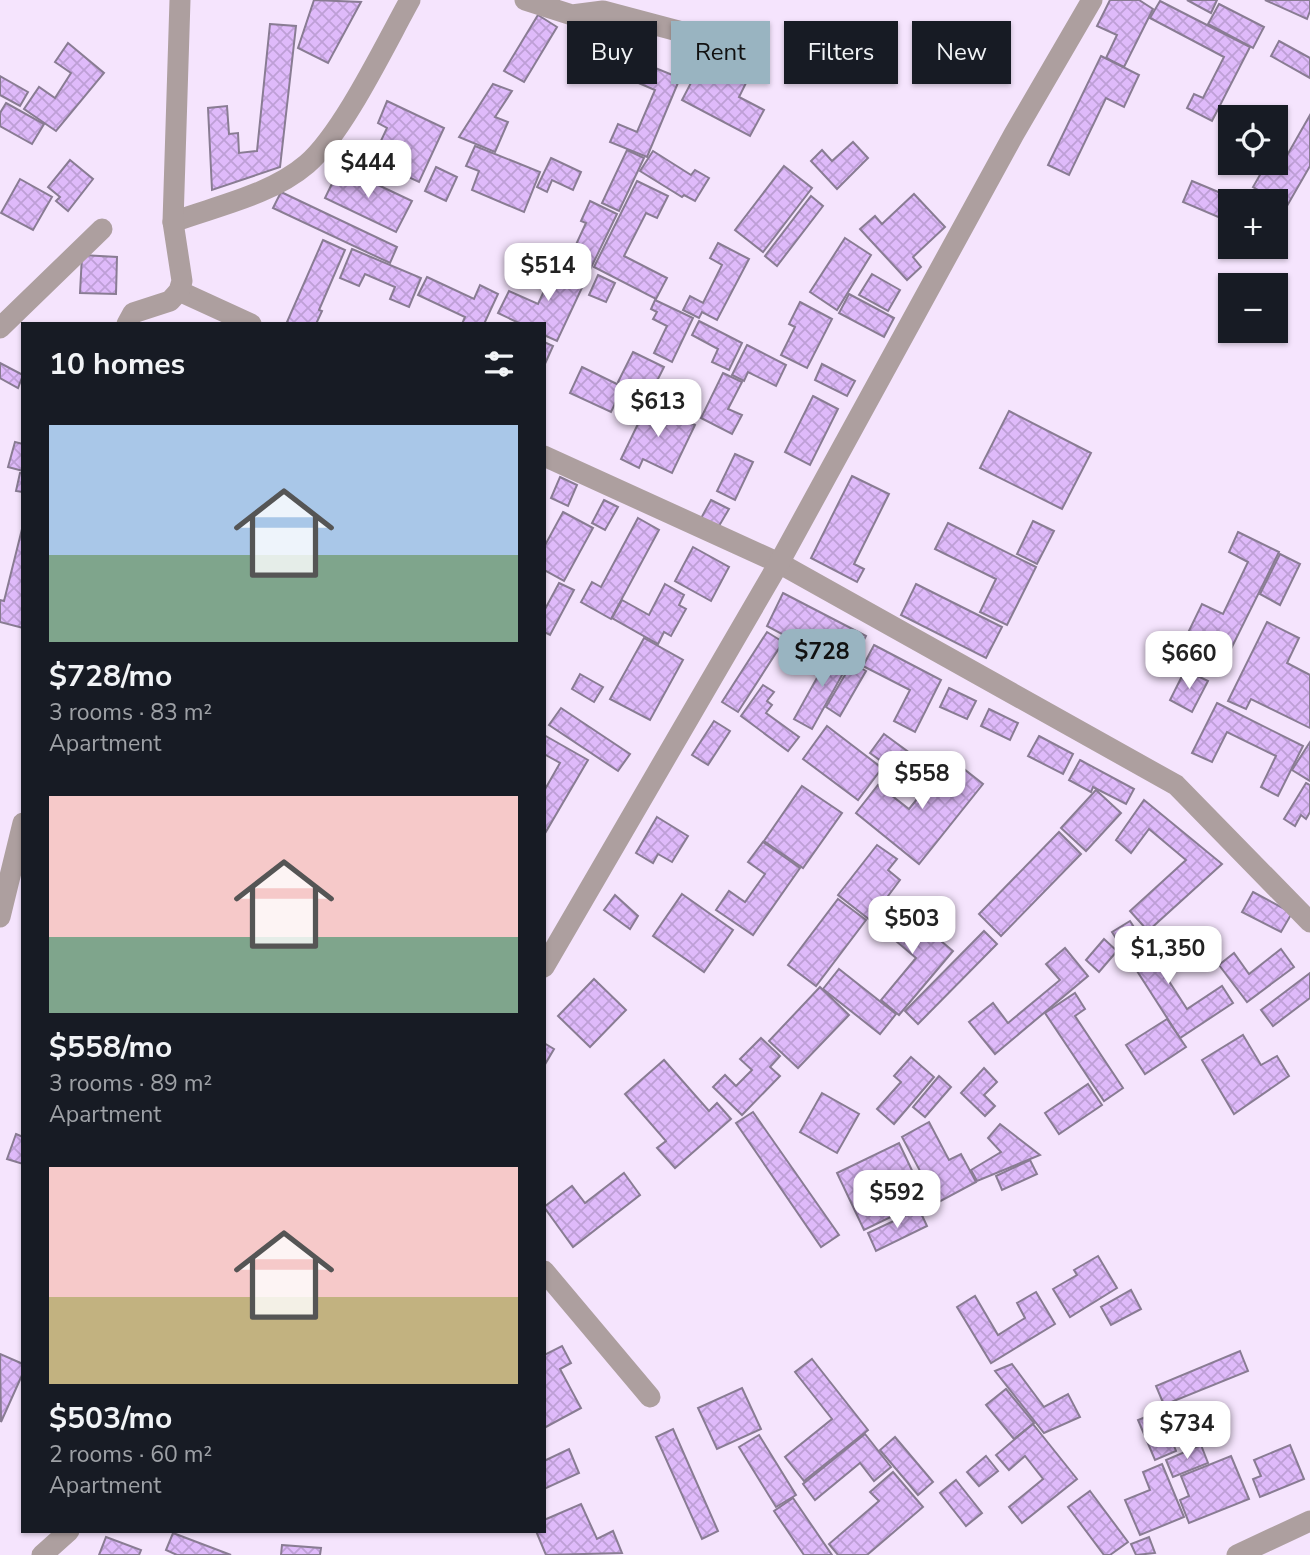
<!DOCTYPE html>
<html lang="en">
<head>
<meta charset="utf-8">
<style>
	:root { --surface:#171b24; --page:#20242c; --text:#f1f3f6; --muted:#9ea1a6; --accent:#99b4c1 }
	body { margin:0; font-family:"Nunito Sans",sans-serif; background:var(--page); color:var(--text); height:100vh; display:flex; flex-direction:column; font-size:26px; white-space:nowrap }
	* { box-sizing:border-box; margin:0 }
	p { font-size:23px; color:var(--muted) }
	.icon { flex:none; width:38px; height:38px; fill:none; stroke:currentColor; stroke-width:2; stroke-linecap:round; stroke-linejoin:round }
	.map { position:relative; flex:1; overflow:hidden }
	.drawer { position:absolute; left:21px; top:322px; width:525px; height:1211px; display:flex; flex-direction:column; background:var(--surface); border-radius:0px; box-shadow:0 2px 5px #0004 }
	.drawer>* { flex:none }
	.top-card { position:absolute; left:567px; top:21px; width:637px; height:63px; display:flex; gap:14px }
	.tools { position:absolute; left:1218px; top:105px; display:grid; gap:14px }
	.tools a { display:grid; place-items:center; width:70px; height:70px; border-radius:0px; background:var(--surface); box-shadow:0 2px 5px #0004; font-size:35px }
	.price { position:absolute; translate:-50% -60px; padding:0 16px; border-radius:14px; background:#fff; color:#222; font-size:23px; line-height:46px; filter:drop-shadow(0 2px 4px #0008) }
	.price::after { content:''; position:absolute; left:50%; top:42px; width:21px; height:16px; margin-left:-10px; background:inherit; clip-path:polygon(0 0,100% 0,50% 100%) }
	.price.current { background:var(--accent); color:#111 }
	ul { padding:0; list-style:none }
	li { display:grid; align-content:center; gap:14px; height:371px; padding:0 28px }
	li span { display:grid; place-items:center; height:217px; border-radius:0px; color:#555 }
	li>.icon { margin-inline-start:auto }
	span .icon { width:126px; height:126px; fill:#fffc; stroke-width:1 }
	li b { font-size:30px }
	h2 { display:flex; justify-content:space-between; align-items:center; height:84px; padding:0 28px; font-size:30px }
	.tag { padding:0 24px; border-radius:0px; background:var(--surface); box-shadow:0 2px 5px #0004; font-size:24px; line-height:63px }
	.tag.current { background:var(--accent); color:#111 }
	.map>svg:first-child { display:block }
	.building { fill:url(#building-cross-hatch); stroke:#897c93; stroke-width:2 }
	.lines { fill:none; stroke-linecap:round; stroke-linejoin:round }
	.street { stroke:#ad9f9f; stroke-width:21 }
</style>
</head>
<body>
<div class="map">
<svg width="1310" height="1555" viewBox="0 0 1310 1555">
	<defs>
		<pattern id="building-cross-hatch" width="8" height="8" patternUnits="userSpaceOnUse" patternTransform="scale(1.75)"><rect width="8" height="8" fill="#dfbafa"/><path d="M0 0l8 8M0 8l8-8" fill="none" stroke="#be9fd6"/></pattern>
	</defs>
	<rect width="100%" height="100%" fill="#f5e4fd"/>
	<g class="building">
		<polygon points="314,0 361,2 328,63 298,48"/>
		<polygon points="1110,0 1139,0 1153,9 1124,67 1106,58 1117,35 1097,26"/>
		<polygon points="1187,0 1217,0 1211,13"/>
		<polygon points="1265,0 1310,0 1310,11 1307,19"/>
		<polygon points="1160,1 1250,47 1212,121 1187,108 1194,94 1203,98 1224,57 1150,18"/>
		<polygon points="1219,4 1264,27 1253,48 1208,24"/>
		<polygon points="538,15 557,27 524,82 504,71"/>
		<polygon points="601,20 643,34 637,51 595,37"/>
		<polygon points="270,24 296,26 280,167 212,190 208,108 227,106 229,134 238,133 239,153 257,151"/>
		<polygon points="1279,41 1310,58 1310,78 1271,56"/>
		<polygon points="68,43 104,73 56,131 24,109 39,87 55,98 71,73 55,62"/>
		<polygon points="705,56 748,79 739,97 764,110 750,136 682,100"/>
		<polygon points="1101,56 1139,75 1124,107 1106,98 1069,175 1048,165"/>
		<polygon points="643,63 680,78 647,157 610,142 618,124 637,132 655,90 636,82"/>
		<polygon points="0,76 28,92 20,106 0,95"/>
		<polygon points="493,84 512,91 495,117 508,122 495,152 459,137"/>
		<polygon points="387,101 444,128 419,182 372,160 387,128 378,123"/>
		<polygon points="6,103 44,124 32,144 0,126 0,113"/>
		<polygon points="1310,115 1310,166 1287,206 1253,187 1265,166 1277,173"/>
		<polygon points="853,142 868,158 837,189 811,161 822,150 832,161"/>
		<polygon points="475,146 540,172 524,212 472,190 479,171 466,166"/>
		<polygon points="627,150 644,158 619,211 602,203"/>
		<polygon points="653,151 691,175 695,170 709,178 695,201 684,195 682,197 640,171"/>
		<polygon points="551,158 581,172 573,190 552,180 547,192 537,187"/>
		<polygon points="70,160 93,179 68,211 56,201 60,197 48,187"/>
		<polygon points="784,166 812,188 763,252 735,230"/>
		<polygon points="340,167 412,201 396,232 325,198"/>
		<polygon points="436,167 457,177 446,201 425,191"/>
		<polygon points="20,179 52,197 33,230 1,213"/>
		<polygon points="637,181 668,196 657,218 646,213 624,256 667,278 656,299 594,267"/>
		<polygon points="1192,181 1240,201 1230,201 1230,222 1183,202"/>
		<polygon points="281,192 397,247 390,263 273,208"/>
		<polygon points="914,194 945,227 913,257 921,267 907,280 860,229 875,216 882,224"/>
		<polygon points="811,196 823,206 777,266 765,256"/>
		<polygon points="590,201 617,214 588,274 567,264 586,223 581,221"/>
		<polygon points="845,238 871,255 837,310 810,292"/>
		<polygon points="323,240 345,250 319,310 322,311 316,324 291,324 287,322"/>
		<polygon points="718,243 749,259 717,320 702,312 699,318 683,310 690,296 703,303 722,265 710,258"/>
		<polygon points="352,249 421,278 409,307 390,299 395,287 365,274 359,286 340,278"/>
		<polygon points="82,255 117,257 116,294 80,293"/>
		<polygon points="557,263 587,277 557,341 544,335 544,324 521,324 498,313 509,291 538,304"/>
		<polygon points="872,274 900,290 888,311 859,295"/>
		<polygon points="598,275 615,283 606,302 589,295"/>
		<polygon points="427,277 474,299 480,285 498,294 484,324 462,324 465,317 418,295"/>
		<polygon points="849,294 894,318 884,337 839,313"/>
		<polygon points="655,300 693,318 672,362 654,353 667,326 653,319 657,312 651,309"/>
		<polygon points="800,302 832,319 807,368 781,355 795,327 789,324"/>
		<polygon points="699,321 742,343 729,370 712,362 718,349 692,335"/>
		<polygon points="544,342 553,346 544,366"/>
		<polygon points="747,345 786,365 776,386 748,372 744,381 732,375"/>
		<polygon points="633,352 664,367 649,397 618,382"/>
		<polygon points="0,363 23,375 18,388 0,378"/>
		<polygon points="822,364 855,381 847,396 815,380"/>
		<polygon points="582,367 623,387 611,412 570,393"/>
		<polygon points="723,373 742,382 728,409 742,415 732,434 701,418"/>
		<polygon points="813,396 838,409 810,465 785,452"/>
		<polygon points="648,403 695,425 672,473 643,459 639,468 621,459"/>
		<polygon points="1009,411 1091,453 1062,509 980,468"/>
		<polygon points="15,442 23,444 23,471 8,467"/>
		<polygon points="735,454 753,462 735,500 717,491"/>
		<polygon points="20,473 23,473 23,492 16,491"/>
		<polygon points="852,476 889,494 854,564 864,569 857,582 811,558"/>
		<polygon points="560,477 577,485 568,506 551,498"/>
		<polygon points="604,500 618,507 605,530 592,523"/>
		<polygon points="711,500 729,509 716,531 699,522"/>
		<polygon points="563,512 593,528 564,581 544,570 544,547"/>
		<polygon points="638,518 659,530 611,619 581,602 592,582 601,587"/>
		<polygon points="1033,521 1054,531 1037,564 1017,554"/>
		<polygon points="948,523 1036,567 1007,625 980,612 996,579 935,549"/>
		<polygon points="23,525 23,628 0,622 0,600 4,601"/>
		<polygon points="1238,532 1279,552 1226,659 1185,639 1202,604 1223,614 1248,562 1229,552"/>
		<polygon points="693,547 729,567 711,601 675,581"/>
		<polygon points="1280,554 1300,564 1280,605 1260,594"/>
		<polygon points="559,583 574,590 550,635 544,632 544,611"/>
		<polygon points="665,584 684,595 679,605 686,609 671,636 664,632 658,644 612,618 622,600 649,615"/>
		<polygon points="916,584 1002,627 986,658 901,615"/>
		<polygon points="783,593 866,636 854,659 798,630 793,640 767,626"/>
		<polygon points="1267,622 1299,638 1287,663 1310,675 1310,728 1251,699 1246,709 1228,701"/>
		<polygon points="767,632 783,642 738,712 722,702"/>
		<polygon points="644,638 683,660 650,720 610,699"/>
		<polygon points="874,645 941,680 915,732 894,721 910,690 863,666"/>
		<polygon points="833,649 851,659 812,729 794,719"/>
		<polygon points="852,663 866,671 840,716 826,707"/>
		<polygon points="1185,670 1208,681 1192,712 1170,700"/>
		<polygon points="580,674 603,687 594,702 572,689"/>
		<polygon points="763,685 774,692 767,701 772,705 766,713 799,737 788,751 741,716"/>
		<polygon points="949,688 976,701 967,719 940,707"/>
		<polygon points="1217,703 1303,746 1278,796 1261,787 1276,756 1227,732 1212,762 1192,753"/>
		<polygon points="561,708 630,754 618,771 549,725"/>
		<polygon points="989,709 1018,723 1010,740 981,726"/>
		<polygon points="714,721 730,731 708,765 692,755"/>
		<polygon points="827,726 882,768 858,800 803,759"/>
		<polygon points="884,734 914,756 900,775 870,753"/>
		<polygon points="544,735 588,760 544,835 544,791 560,763 544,754"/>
		<polygon points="1039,736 1073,754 1063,774 1028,756"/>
		<polygon points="1310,742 1310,781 1292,770"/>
		<polygon points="950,758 983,784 919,864 856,813 878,785 909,809"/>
		<polygon points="1080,760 1134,789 1126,804 1093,787 1091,792 1069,780"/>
		<polygon points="1306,783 1310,785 1310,812 1306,819 1301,815 1295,826 1284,819"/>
		<polygon points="802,786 842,813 803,868 764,841"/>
		<polygon points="1096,790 1121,813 1086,851 1061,828"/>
		<polygon points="1144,800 1222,864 1148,931 1130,911 1186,860 1149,829 1131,853 1116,840"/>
		<polygon points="657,817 688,836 672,862 658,854 653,863 636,853"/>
		<polygon points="1059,832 1081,854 1001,936 979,914"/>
		<polygon points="763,842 800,868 753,935 716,910 729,891 745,902 765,874 748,862"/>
		<polygon points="877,845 897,859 888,870 900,880 870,920 838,895"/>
		<polygon points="1253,892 1292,913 1281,932 1242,912"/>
		<polygon points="682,894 733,930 704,972 653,936"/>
		<polygon points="615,895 638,916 630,929 604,910"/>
		<polygon points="838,899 866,920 816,986 788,965"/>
		<polygon points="896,903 953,951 899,1015 881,1000 916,958 877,925"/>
		<polygon points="1130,921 1187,1009 1222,986 1233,1003 1180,1038 1112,932"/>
		<polygon points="984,931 997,944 918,1024 905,1011"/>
		<polygon points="1104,939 1117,951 1099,972 1086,960"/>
		<polygon points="1065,948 1088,976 995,1054 969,1022 993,1003 1008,1023 1060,980 1046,964"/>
		<polygon points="1281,949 1294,967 1247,1002 1219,965 1234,953 1249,974"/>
		<polygon points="839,969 896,1014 880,1034 823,989"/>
		<polygon points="1310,973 1310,998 1273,1026 1261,1010"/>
		<polygon points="594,979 626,1010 590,1047 558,1016"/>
		<polygon points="820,987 849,1015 798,1068 769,1041"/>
		<polygon points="1075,993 1085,1009 1075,1016 1123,1088 1104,1101 1045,1013"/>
		<polygon points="1167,1019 1186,1047 1145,1074 1126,1045"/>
		<polygon points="1243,1035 1261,1065 1277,1056 1289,1076 1234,1114 1202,1060"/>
		<polygon points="761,1038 780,1056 770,1067 780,1076 742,1115 713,1087 725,1075 736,1086 752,1070 740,1059"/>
		<polygon points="544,1043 554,1049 544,1066"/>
		<polygon points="911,1057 934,1077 894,1124 877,1109 901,1082 894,1076"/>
		<polygon points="664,1060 709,1111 717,1103 731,1119 675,1168 657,1148 666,1141 625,1094"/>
		<polygon points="984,1068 997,1082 984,1095 995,1106 985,1116 961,1093"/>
		<polygon points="939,1076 951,1087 925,1117 913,1107"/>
		<polygon points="1088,1084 1102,1105 1059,1134 1045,1113"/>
		<polygon points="822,1093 859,1114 837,1153 800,1132"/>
		<polygon points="753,1112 839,1235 821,1247 736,1123"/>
		<polygon points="929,1122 949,1160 961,1154 976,1182 937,1203 902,1137"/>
		<polygon points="1000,1124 1040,1155 977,1181 971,1170 1001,1152 988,1138"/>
		<polygon points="16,1134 23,1137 23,1164 7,1159"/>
		<polygon points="899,1143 926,1200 864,1230 837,1173"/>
		<polygon points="1030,1160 1037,1174 1002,1190 996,1176"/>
		<polygon points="624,1173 640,1195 573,1247 544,1207 572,1186 585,1203"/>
		<polygon points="919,1209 927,1226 876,1251 868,1233"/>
		<polygon points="1098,1256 1117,1288 1070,1317 1053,1289 1077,1275 1074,1270"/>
		<polygon points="1131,1290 1141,1309 1111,1325 1101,1307"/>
		<polygon points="1036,1292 1055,1324 991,1363 957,1307 975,1296 998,1335 1025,1318 1017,1303"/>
		<polygon points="562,1346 571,1363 560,1369 581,1408 544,1428 544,1355"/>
		<polygon points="1240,1351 1248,1371 1164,1405 1156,1386"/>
		<polygon points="0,1354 23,1364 23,1373 1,1422"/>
		<polygon points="812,1359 868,1430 804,1481 785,1457 832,1419 795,1372"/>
		<polygon points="1012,1364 1044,1407 1068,1394 1080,1417 1044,1433 995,1371"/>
		<polygon points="742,1388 761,1429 717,1449 698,1408"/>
		<polygon points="1006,1389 1034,1423 1014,1439 986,1405"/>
		<polygon points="1160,1411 1176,1451 1155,1460 1138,1420"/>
		<polygon points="1033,1424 1077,1479 1022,1523 1009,1507 1043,1479 1025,1456 1009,1470 996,1455"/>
		<polygon points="673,1429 718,1531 702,1539 656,1437"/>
		<polygon points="865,1434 891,1467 874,1481 860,1463 815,1500 803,1484"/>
		<polygon points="759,1435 796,1495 776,1507 739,1447"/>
		<polygon points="895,1437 933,1482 918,1495 880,1450"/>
		<polygon points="1201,1445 1208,1463 1173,1477 1166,1460"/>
		<polygon points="1290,1445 1304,1479 1260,1497 1253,1479 1261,1476 1254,1460"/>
		<polygon points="569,1449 579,1473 544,1489 544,1461"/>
		<polygon points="986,1456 998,1471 979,1486 967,1472"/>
		<polygon points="1231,1456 1249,1499 1189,1523 1180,1500 1189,1496 1181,1476"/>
		<polygon points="1162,1464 1184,1517 1140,1535 1125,1500 1150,1490 1143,1472"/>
		<polygon points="893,1472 923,1507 867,1555 838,1555 829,1544 879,1501 870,1492"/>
		<polygon points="956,1480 982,1513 966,1526 940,1493"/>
		<polygon points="1090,1491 1128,1542 1110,1555 1104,1555 1068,1507"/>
		<polygon points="793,1498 832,1555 804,1555 774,1511"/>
		<polygon points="581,1504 597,1539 613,1531 622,1553 546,1555 536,1531 544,1531 544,1520"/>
		<polygon points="173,1533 231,1555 177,1555 166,1550"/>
		<polygon points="106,1537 141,1550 139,1555 99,1555"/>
		<polygon points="1149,1537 1155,1553 1136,1555 1131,1544"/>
		<polygon points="282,1545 321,1548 320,1555 281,1555"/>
	</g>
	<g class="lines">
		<g class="street">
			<polyline points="525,0 572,15 603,11 682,32"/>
			<path d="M 173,222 C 216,206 271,195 307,164 C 343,133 385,45 410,0"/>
			<polyline points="179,291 251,324"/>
			<polyline points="127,324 133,313 170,301 179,291 182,281 173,222 180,0"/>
			<polyline points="0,328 102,229"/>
			<polyline points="544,456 779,563 1176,785 1310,922"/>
			<polyline points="0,917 23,823"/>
			<polyline points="544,967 779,563 1014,134 1092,0"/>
			<polyline points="544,1271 650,1397"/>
			<polyline points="42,1555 69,1531"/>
			<polyline points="1237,1555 1310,1521"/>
		</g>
	</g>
</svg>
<div class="tools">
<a><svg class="icon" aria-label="locate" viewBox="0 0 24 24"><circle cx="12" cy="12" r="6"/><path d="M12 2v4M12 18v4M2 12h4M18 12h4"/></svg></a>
<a>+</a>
<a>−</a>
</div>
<b class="price" style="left:368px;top:200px">$444</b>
<b class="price" style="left:548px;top:303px">$514</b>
<b class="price" style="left:658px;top:439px">$613</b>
<b class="price current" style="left:822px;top:689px">$728</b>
<b class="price" style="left:1189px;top:691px">$660</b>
<b class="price" style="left:922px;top:811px">$558</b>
<b class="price" style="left:912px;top:956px">$503</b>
<b class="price" style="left:1168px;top:986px">$1,350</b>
<b class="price" style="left:897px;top:1230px">$592</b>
<b class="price" style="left:1187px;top:1461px">$734</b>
<div class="top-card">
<a class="tag">Buy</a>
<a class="tag current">Rent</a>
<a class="tag">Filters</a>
<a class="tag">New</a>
</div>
<section class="drawer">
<h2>10 homes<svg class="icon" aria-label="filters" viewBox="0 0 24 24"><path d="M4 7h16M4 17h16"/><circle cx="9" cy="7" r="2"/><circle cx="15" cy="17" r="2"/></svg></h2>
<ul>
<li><span style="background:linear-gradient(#a9c7e8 60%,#7fa58c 0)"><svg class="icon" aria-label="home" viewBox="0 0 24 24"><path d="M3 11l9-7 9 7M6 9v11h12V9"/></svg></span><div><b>$728/mo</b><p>3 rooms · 83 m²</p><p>Apartment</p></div></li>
<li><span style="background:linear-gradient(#f6c9c9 65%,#7fa58c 0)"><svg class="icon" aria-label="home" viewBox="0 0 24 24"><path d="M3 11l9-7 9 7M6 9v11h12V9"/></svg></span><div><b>$558/mo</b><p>3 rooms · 89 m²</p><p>Apartment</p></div></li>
<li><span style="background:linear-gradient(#f6c9c9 60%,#c2b280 0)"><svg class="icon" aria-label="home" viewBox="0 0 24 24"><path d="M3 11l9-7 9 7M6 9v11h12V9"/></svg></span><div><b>$503/mo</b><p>2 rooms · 60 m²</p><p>Apartment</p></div></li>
</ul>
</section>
</div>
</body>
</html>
